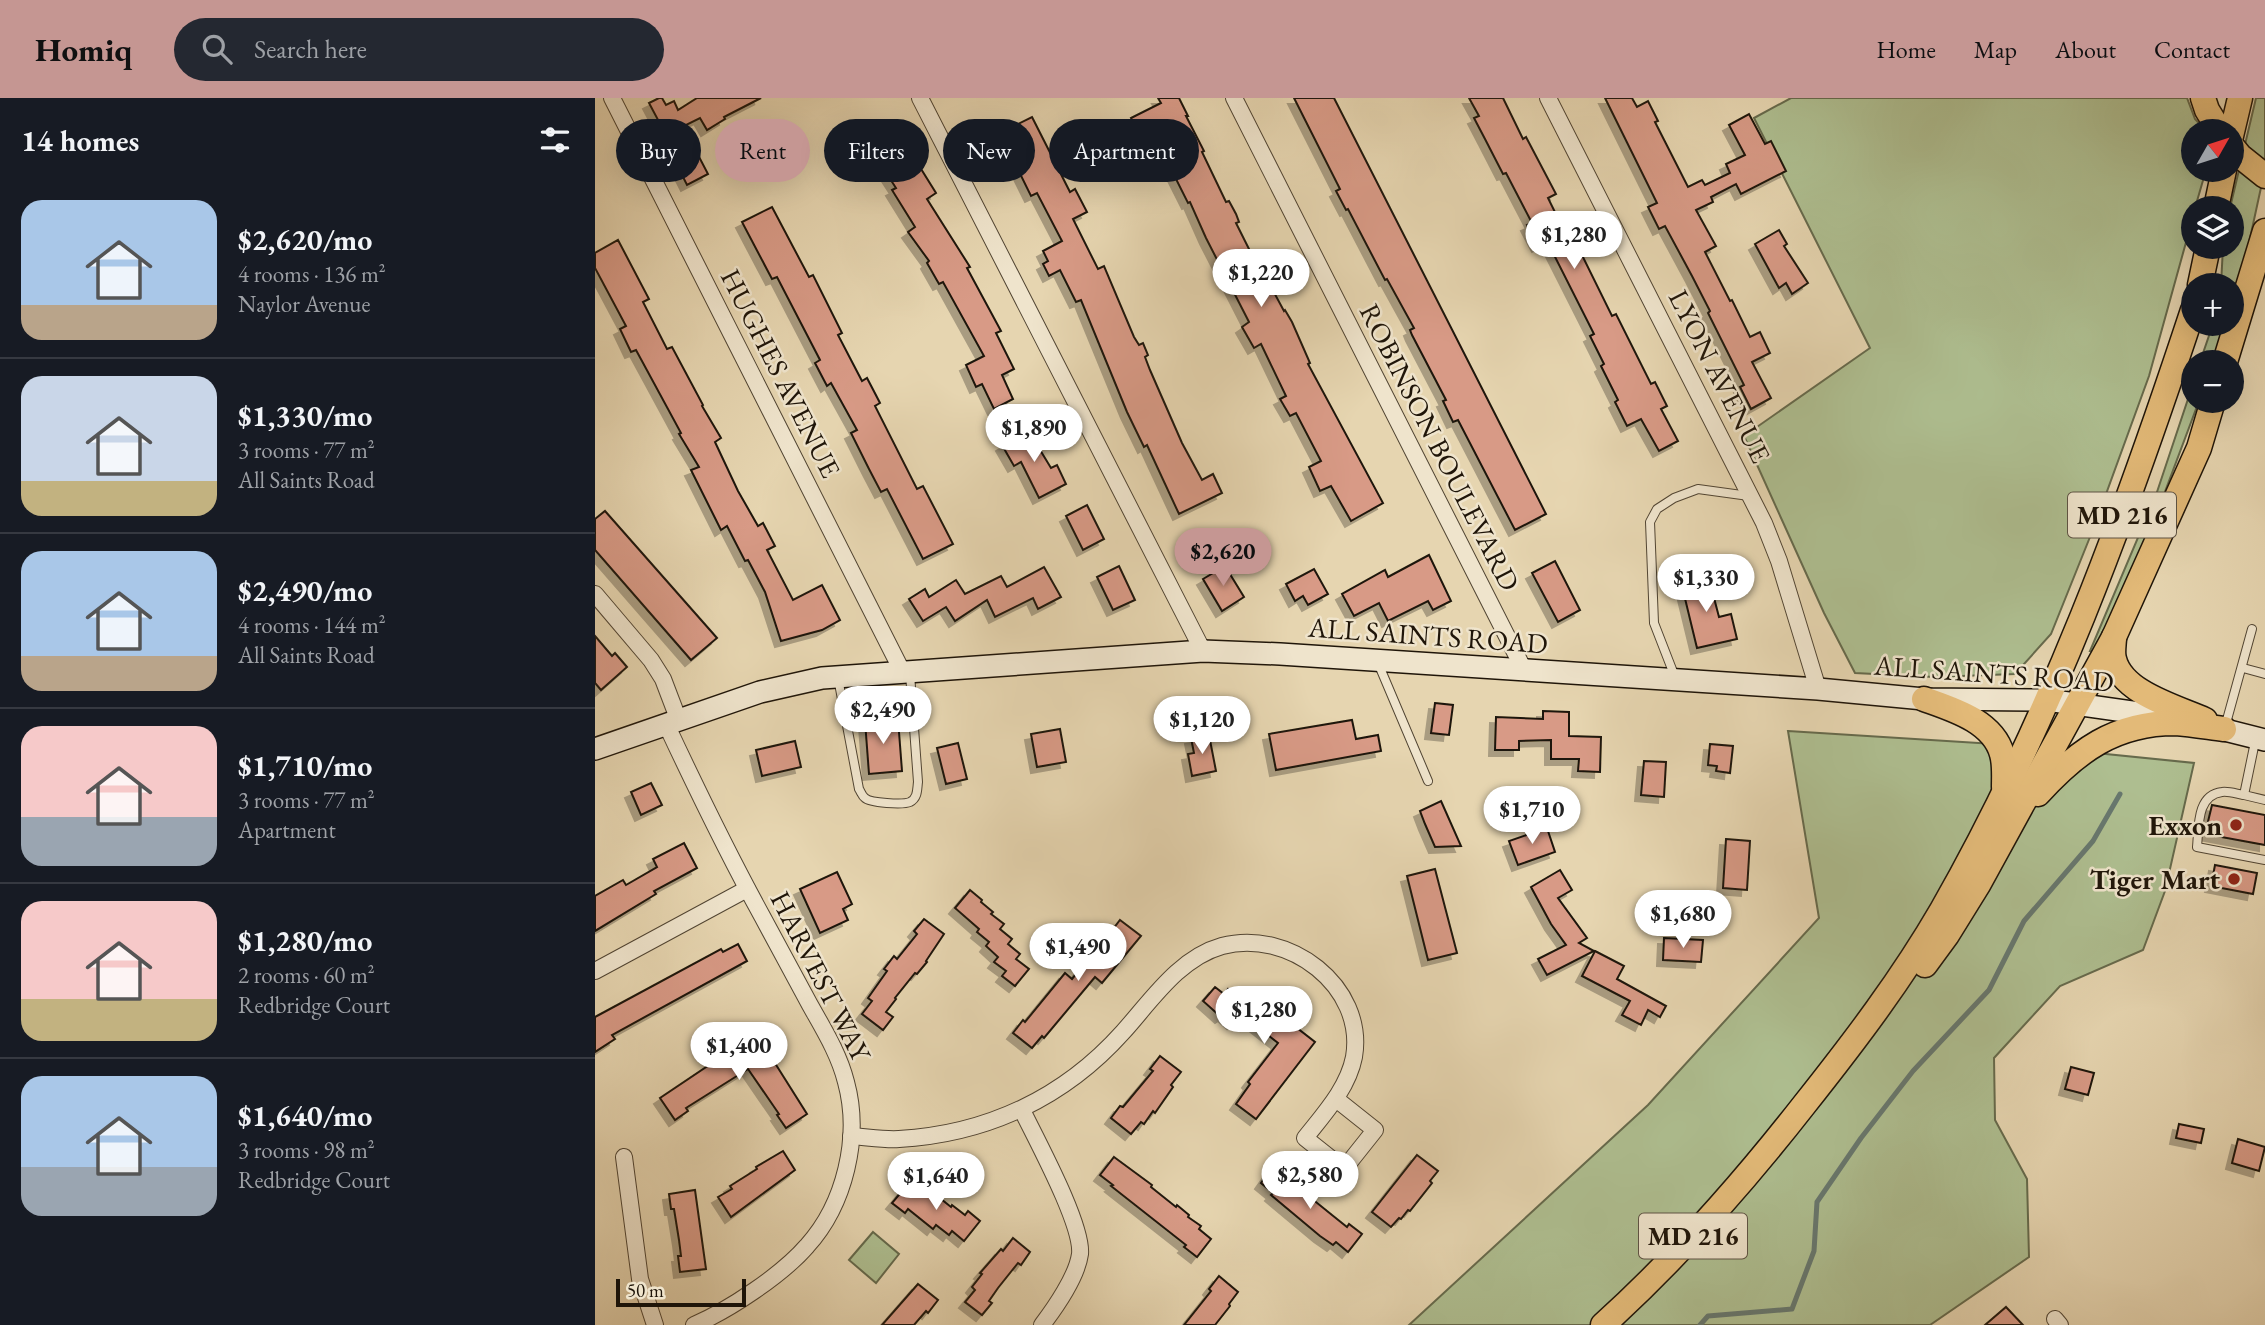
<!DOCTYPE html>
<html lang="en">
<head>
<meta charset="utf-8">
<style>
	:root { --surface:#171b24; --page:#242831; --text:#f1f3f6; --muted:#9ea1a6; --line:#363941; --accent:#c59692 }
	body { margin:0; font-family:"EB Garamond",serif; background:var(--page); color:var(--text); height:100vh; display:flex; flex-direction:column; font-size:26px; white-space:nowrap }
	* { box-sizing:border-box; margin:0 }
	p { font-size:23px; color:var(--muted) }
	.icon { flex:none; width:38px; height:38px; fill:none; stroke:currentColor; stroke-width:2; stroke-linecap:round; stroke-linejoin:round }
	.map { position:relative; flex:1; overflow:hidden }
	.drawer { display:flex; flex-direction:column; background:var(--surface); width:595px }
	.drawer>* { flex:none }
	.banner { position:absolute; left:21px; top:21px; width:665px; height:63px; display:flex; gap:14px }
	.needle { width:46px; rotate:51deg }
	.fabs { position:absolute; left:1586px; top:21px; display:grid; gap:14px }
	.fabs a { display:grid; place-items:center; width:63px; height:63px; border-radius:50%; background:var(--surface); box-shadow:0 7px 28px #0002; font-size:35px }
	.scale { position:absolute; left:21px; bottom:18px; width:130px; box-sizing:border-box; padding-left:7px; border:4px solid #1f1509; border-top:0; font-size:19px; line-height:24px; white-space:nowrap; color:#1f1509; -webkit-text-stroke:5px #efe4cc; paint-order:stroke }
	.price { position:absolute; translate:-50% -60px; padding:0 16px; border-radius:24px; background:#fff; color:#222; font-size:23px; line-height:46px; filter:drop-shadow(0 2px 4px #0008) }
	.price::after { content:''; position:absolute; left:50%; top:42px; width:21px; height:16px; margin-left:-10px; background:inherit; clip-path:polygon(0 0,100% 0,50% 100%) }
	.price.active { background:var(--accent); color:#111 }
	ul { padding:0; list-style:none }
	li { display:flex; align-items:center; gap:21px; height:175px; padding:0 21px }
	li+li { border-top:2px solid var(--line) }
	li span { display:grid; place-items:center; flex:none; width:196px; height:140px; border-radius:21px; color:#555 }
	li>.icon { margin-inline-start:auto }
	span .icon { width:84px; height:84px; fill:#fffc; stroke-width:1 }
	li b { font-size:30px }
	h2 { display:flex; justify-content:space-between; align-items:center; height:84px; padding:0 21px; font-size:30px }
	.tag { padding:0 24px; border-radius:32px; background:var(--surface); box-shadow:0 7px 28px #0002; font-size:24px; line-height:63px }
	.tag.active { background:var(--accent); color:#111 }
	header { display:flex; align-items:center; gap:42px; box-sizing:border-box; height:98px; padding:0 35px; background:var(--accent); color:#111 }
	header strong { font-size:33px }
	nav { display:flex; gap:38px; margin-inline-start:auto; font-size:24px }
	.search { width:490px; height:63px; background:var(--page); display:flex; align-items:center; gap:18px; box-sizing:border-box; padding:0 24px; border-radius:38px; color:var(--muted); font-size:26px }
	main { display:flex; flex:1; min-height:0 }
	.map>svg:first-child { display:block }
	.green { fill:#aebe90; stroke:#666a4c; stroke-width:2 }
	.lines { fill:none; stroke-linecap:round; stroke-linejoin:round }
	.stream { stroke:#67776e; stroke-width:5 }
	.building { fill:#d89a86; stroke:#1f1509; stroke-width:2; filter:url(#shadow) }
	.lane-casing { stroke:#514533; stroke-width:10 }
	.street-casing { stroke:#514533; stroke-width:18 }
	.secondary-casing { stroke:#1f1509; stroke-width:24 }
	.primary-casing { stroke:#1f1509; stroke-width:27 }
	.lane { stroke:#efe4cc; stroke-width:8 }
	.street { stroke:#efe4cc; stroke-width:16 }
	.secondary { stroke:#efe4cc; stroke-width:21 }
	.primary { stroke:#e3ba78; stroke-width:24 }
	.poi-dot { fill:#8f2418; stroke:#efe4cc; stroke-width:2.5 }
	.labels { text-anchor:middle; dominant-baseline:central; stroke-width:5; stroke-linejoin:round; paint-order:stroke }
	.shield { fill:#efe4cc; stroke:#5d5344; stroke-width:2 }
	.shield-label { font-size:26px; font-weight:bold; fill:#1f1509 }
	.street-label { font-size:28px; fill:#1f1509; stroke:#efe4cc }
	.poi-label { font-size:28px; font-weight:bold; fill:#1f1509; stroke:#efe4cc; text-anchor:end }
</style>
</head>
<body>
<header>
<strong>Homiq</strong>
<div class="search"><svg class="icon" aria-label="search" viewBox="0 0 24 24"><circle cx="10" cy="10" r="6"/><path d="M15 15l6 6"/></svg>Search here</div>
<nav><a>Home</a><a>Map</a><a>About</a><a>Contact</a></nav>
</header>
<main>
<section class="drawer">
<h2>14 homes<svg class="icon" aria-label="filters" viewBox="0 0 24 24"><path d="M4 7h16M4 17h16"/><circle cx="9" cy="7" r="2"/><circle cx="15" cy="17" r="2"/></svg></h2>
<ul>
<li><span style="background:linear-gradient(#a9c7e8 75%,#b9a48a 0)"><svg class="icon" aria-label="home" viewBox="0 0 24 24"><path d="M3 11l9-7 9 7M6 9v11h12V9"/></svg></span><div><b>$2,620/mo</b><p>4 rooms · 136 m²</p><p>Naylor Avenue</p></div></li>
<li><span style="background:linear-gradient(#c9d6e8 75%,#c2b280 0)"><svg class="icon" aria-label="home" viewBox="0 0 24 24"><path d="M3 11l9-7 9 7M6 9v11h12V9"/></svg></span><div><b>$1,330/mo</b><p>3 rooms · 77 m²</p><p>All Saints Road</p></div></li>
<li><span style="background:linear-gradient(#a9c7e8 75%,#b9a48a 0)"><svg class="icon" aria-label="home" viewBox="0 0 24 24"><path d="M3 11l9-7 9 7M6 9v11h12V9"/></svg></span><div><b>$2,490/mo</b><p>4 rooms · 144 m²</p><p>All Saints Road</p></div></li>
<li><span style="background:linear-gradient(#f6c9c9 65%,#9aa5b1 0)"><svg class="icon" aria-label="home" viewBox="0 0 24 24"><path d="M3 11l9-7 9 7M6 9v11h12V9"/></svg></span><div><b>$1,710/mo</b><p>3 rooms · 77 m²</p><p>Apartment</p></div></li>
<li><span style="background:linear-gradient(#f6c9c9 70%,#c2b280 0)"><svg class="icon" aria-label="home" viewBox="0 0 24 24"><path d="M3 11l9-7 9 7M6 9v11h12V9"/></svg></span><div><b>$1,280/mo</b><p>2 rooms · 60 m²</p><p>Redbridge Court</p></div></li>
<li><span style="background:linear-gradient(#a9c7e8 65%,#9aa5b1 0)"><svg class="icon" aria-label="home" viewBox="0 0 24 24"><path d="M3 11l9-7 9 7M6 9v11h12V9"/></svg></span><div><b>$1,640/mo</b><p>3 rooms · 98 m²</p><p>Redbridge Court</p></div></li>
</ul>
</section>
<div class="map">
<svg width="1670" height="1227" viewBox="0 0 1670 1227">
	<defs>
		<filter id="shadow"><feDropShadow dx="-6" dy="6" stdDeviation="0" flood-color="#0004"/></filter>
	</defs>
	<rect width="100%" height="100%" fill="#e6d5b0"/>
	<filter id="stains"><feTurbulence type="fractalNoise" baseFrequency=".00286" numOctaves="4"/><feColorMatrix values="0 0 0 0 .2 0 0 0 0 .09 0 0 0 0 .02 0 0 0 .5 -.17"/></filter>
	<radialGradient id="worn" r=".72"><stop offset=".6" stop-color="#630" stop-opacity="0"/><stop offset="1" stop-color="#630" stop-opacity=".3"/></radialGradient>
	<g class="green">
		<polygon points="1196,0 1592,0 1600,21 1611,33 1598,33 1598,72 1611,72 1600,110 1598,110 1598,119 1554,278 1499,429 1456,536 1420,576 1339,579 1260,575 1229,515 1149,338 1275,250 1159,20"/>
		<polygon points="1661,0 1670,0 1670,71 1649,168 1636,205 1636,187 1626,187 1628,149 1636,149 1635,110"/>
		<polygon points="1618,226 1630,226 1617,264 1605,264"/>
		<polygon points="1598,286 1598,303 1604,303 1550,447 1500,553 1495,553 1561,397"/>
		<polygon points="1193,633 1431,648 1599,665 1570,793 1548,852 1465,888 1399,960 1400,1022 1432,1081 1434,1159 1335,1227 814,1227 1053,1007 1224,820"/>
		<polygon points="278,1134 304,1156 281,1185 254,1162"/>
	</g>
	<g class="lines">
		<polyline class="stream" points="1105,1227 1113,1218 1197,1211 1219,1153 1222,1104 1266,1040 1318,973 1394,892 1429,823 1498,743 1525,696"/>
	</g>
	<g class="building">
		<polygon points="64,0 67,0 71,7 79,3 83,12 102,0 166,0 129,19 130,21 112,32 105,20 71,37 54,5"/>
		<polygon points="563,0 584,0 593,18 591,18 609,53 607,54 631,104 634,103 641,116 644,124 641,125 666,175 668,174 689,213 690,212 697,224 715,265 713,266 788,405 756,423 736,388 725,393 714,369 726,363 701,315 695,318 685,301 691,298 666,246 659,250 647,229 654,224 611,140 595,104 593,105 558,35 546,41 536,20 566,5"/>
		<polygon points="699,0 739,0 951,416 920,432 863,322 858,324 848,303 851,302 817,237 815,232 819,230 792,181 790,182 753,111 751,112 741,93 745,91"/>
		<polygon points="874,0 908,0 928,41 931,39 961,96 953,100 977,149 982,147 1017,218 1021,216 1056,286 1060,284 1072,308 1066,311 1083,343 1064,353 1046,321 1032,328 1020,304 1023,302 1006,268 1009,266 995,238 999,236 952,143 943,148 932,127 937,125 911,75 908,76 890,41 879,20 884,18"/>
		<polygon points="1010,0 1037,0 1042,9 1053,3 1063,23 1060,24 1093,89 1107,82 1110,87 1135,75 1131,66 1150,57 1134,27 1154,16 1170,46 1176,43 1191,73 1146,96 1141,86 1116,99 1118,104 1101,112 1121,148 1110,154 1135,203 1137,202 1155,239 1165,234 1175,255 1157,264 1176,300 1156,311 1145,289 1149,287 1113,215 1115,213 1097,178 1070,128 1064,131 1053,109 1062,105"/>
		<polygon points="437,19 475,94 480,91 492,114 478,121 503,171 509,168 539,239 544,247 548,245 553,257 550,259 555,272 587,345 607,382 618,376 627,395 584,416 552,347 549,349 532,314 486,202 481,204 465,172 454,178 448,166 453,163 448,153 467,143 442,95 436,98 405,35"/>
		<polygon points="308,42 341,95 332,101 375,169 372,170 406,233 401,235 419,271 407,277 418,301 399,311 387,286 381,289 371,267 389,258 348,184 344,186 332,165 334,163 313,134 320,129 297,92 301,90 281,59"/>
		<polygon points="102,55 113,76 92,87 81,65"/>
		<polygon points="177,109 214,179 218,177 247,235 243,237 267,283 272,280 285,305 280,308 322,391 328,388 358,446 328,461 292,391 286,394 274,371 256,335 262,332 236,285 232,288 220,265 225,262 182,179 177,181 147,124"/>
		<polygon points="1184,132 1192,146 1189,148 1213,185 1197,196 1191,185 1184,190 1160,146"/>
		<polygon points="23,142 54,201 48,204 72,251 77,249 108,307 107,308 126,340 120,344 143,393 163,428 168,425 180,448 172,452 198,502 227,487 245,522 227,532 186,543 170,494 153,462 150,463 132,428 126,432 96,372 104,369 84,336 86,335 41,252 36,254 25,231 31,228 0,170 0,155"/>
		<polygon points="433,332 456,370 462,367 471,386 444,400 426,364 419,368 407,347"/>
		<polygon points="492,407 509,441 488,452 471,418"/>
		<polygon points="10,413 122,540 96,562 0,452 0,421"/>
		<polygon points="834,457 856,503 838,512 833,503 793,523 784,505 759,518 747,496 790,472 793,479"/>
		<polygon points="960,463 985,512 963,524 937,475"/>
		<polygon points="524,468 540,502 518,512 502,479"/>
		<polygon points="630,468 649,499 627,513 608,481"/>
		<polygon points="449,469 466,499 443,511 438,500 400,519 392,502 360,523 351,509 328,523 314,501 330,491 334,499 361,482 370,496 406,478 412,489"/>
		<polygon points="719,471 733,496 713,507 708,498 700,503 691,486"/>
		<polygon points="1113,477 1124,519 1136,516 1142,541 1102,550 1086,484"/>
		<polygon points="0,538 17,558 20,555 32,569 6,592 0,585"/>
		<polygon points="840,605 858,607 854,637 836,635"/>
		<polygon points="948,613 974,614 974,638 1006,639 1005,674 983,673 984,661 956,661 956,642 924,643 924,652 900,652 901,619 948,621"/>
		<polygon points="303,621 307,673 274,676 270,623"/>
		<polygon points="757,622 761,641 783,637 786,653 681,672 674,636"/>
		<polygon points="465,631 471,664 442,669 436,636"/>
		<polygon points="614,637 621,673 597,678 593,656 599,655 596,640"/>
		<polygon points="200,643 206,669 167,678 161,652"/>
		<polygon points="363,645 372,681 351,686 342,650"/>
		<polygon points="1115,646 1138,648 1135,675 1121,673 1122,668 1113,667"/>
		<polygon points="1049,663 1071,664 1069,699 1046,697"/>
		<polygon points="56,685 67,707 46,717 36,694"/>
		<polygon points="846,703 866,748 840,749 830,726 825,713"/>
		<polygon points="1617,707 1670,717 1670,747 1610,736"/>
		<polygon points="952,730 960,754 923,767 914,743"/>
		<polygon points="1131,741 1155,743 1152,792 1128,790"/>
		<polygon points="89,745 102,770 59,793 61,796 0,833 0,798 28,782 31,787 62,769 58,761"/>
		<polygon points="1620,767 1662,775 1658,796 1616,788"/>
		<polygon points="840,771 862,855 833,862 812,778"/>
		<polygon points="965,772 977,792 963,800 992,840 984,845 999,853 952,877 943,861 971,847 956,826 936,789"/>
		<polygon points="242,774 257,806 248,811 253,822 225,835 205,791"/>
		<polygon points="375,792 387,802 386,804 398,814 396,816 409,826 405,831 417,841 413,846 425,856 421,861 434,871 420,888 407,878 411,873 399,864 403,859 391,848 394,844 382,834 384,831 360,810"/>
		<polygon points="329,821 349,836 331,863 332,864 322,876 320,875 300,900 301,901 291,914 298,919 288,932 267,916 277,903 273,900 292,873 289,871 299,858 302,861 322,836 319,833"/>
		<polygon points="525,822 546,838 507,885 500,879 449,940 447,938 437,950 418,935 428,922 430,924 470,875 477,881 495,859 492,857 515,829 518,831"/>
		<polygon points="1069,840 1108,842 1106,864 1068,862"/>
		<polygon points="143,846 152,863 17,937 20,941 0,954 0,919 126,851 128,854"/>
		<polygon points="1000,853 1029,868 1022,881 1071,908 1065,919 1053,912 1046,927 1027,917 1035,903 987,878"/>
		<polygon points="620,889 629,896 633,891 643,899 645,897 655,904 659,899 668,907 670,905 720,944 661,1021 641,1006 655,986 653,984 683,945 655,923 651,927 642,920 638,925 629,917 626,919 608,903"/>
		<polygon points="159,937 176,963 178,962 212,1016 191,1030 182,1017 184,1016 153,971 91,1010 93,1013 80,1022 65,1000"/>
		<polygon points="565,958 586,974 576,987 578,989 560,1015 558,1013 549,1026 546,1024 536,1036 516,1020 525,1008 528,1009 558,973 555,971"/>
		<polygon points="1476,969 1499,975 1493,997 1470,991"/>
		<polygon points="1584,1026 1609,1031 1606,1045 1581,1040"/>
		<polygon points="1643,1041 1670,1049 1664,1073 1637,1065"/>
		<polygon points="188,1053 200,1072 136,1119 123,1099 137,1091 135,1088 162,1071 161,1069"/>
		<polygon points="822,1057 843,1073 835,1083 837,1085 815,1113 813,1112 806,1121 804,1120 796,1129 777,1114"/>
		<polygon points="519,1059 557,1087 556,1089 581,1109 582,1107 594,1117 593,1119 606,1128 604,1131 616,1141 602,1159 589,1149 591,1147 516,1088 518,1087 505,1077"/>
		<polygon points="679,1067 692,1077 690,1079 737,1117 752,1129 754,1126 767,1136 753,1154 741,1144 738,1147 725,1138 676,1097 678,1095 666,1085"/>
		<polygon points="313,1086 325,1096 331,1089 356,1109 357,1107 370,1117 373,1113 385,1123 369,1143 357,1133 354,1137 341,1127 338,1131 313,1111 310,1115 297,1105"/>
		<polygon points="100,1092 111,1171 85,1174 83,1158 86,1158 84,1142 79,1111 76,1111 74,1096"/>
		<polygon points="418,1140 435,1154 426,1167 423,1165 403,1190 394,1203 397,1205 387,1217 370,1204 380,1192 377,1189 387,1176 385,1175 406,1151 408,1153"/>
		<polygon points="624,1178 643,1194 634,1206 635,1208 620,1227 589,1227 616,1193 614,1191"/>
		<polygon points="323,1186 343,1202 333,1215 331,1213 319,1227 287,1227"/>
		<polygon points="1411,1209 1428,1227 1390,1227"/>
	</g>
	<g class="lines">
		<g class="lane-casing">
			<g id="lane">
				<polyline points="783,565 833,683"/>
				<polyline points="1648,570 1670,576"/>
				<polyline points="1080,579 1059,525 1055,424 1062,411 1079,400 1103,391 1154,398"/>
				<path d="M 243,580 L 264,691 C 266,694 267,698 270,700 C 275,705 308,707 315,704 C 323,700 322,691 323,684 L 315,576"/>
				<polyline points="1630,629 1657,531"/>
				<polyline points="1661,639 1649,697 1670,702"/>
				<path d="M 1649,697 C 1642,696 1634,693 1627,694 C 1601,697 1604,730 1602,749 L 1670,762"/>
			</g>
		</g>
		<g class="street-casing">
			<g id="street">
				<polyline points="17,0 307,573"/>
				<polyline points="325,0 608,553"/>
				<polyline points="639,0 929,572"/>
				<polyline points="953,0 1169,425 1184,463 1223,591"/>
				<polyline points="0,496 56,562 68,581 84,623"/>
				<path d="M 72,628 C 102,692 133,756 167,818 C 183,848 199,877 215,907 C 229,932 244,956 251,984 C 266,1039 250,1106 212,1148 C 187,1177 134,1212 99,1227"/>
				<polyline points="0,873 152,791"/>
				<path d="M 427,1012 C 441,1041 488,1127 485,1156 C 482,1178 460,1210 447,1227"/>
				<path d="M 256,1038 C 272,1039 289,1042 304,1041 C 392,1036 469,1000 528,934 C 556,903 584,860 627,848 C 693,830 771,888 759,959 C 753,990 729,1016 710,1040 L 749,1071 L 780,1032 L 741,1001"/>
				<polyline points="29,1059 45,1181 60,1227"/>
				<polyline points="1460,1221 1465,1227"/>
			</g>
		</g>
		<g class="secondary-casing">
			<g id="secondary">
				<polyline points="1614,628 1670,642"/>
				<polyline points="0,651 165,594 227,580 608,553 685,556 1223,591 1329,601 1452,602 1579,620"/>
			</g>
		</g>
		<g class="primary-casing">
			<g id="primary">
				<polyline points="1608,0 1612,12 1625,33"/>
				<polyline points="1636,38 1645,0"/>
				<polyline points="1636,47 1645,58 1670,78"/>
				<polyline points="1621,110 1629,72"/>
				<polyline points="1605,187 1613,149"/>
				<polyline points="1630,264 1670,133"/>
				<path d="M 1519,539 C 1519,546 1517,554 1519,561 C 1527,595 1581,609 1610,622"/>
				<path d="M 1329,601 C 1357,611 1398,623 1407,656 C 1410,666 1409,679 1409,689"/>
				<path d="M 1443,696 C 1482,653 1520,625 1580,625 C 1596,626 1613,629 1629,631"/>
				<polyline points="1330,867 1352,837 1383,787 1519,539 1604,350 1618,303"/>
				<path d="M 1008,1227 C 1082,1160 1148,1085 1209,1007 C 1259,944 1307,881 1347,812 C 1455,623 1530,418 1598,212"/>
			</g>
		</g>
		<use href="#lane" class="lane"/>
		<use href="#street" class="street"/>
		<use href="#secondary" class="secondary"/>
		<use href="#primary" class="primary"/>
	</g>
	<g class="poi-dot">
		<circle cx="1641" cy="727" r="7"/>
		<circle cx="1639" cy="781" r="7"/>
	</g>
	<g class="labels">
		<g class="shield">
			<rect x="1473" y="394.5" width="108" height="45" rx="5"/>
			<rect x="1044" y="1115.5" width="108" height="45" rx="5"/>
		</g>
		<g class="shield-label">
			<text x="1527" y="417">MD 216</text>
			<text x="1098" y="1138">MD 216</text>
		</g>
		<g class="street-label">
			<text transform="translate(186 275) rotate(63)">HUGHES AVENUE</text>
			<text transform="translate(1125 278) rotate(63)">LYON AVENUE</text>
			<text transform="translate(845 349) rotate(63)">ROBINSON BOULEVARD</text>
			<text transform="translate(833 537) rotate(4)">ALL SAINTS ROAD</text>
			<text transform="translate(1399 575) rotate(4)">ALL SAINTS ROAD</text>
			<text transform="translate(226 878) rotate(63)">HARVEST WAY</text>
		</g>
		<g class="poi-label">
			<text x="1627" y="727">Exxon</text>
			<text x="1625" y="781">Tiger Mart</text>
		</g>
	</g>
	<rect width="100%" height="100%" filter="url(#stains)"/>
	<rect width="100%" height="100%" fill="url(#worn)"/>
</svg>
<div class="fabs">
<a><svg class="needle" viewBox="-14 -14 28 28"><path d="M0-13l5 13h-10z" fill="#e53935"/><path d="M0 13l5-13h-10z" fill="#9ea1a6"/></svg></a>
<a><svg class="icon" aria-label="layers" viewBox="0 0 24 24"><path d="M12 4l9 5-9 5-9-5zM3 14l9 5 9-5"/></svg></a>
<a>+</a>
<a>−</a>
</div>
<div class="scale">50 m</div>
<b class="price" style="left:979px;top:173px">$1,280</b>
<b class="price" style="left:666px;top:211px">$1,220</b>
<b class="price" style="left:439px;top:366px">$1,890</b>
<b class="price active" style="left:628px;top:490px">$2,620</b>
<b class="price" style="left:1111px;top:516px">$1,330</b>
<b class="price" style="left:288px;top:648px">$2,490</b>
<b class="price" style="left:607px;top:658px">$1,120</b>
<b class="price" style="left:937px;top:748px">$1,710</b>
<b class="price" style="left:1088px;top:852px">$1,680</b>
<b class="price" style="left:483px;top:885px">$1,490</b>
<b class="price" style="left:669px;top:948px">$1,280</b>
<b class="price" style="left:144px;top:984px">$1,400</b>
<b class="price" style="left:715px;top:1113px">$2,580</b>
<b class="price" style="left:341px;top:1114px">$1,640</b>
<div class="banner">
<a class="tag">Buy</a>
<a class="tag active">Rent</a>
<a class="tag">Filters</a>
<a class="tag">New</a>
<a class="tag">Apartment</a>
</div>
</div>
</main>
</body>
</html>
